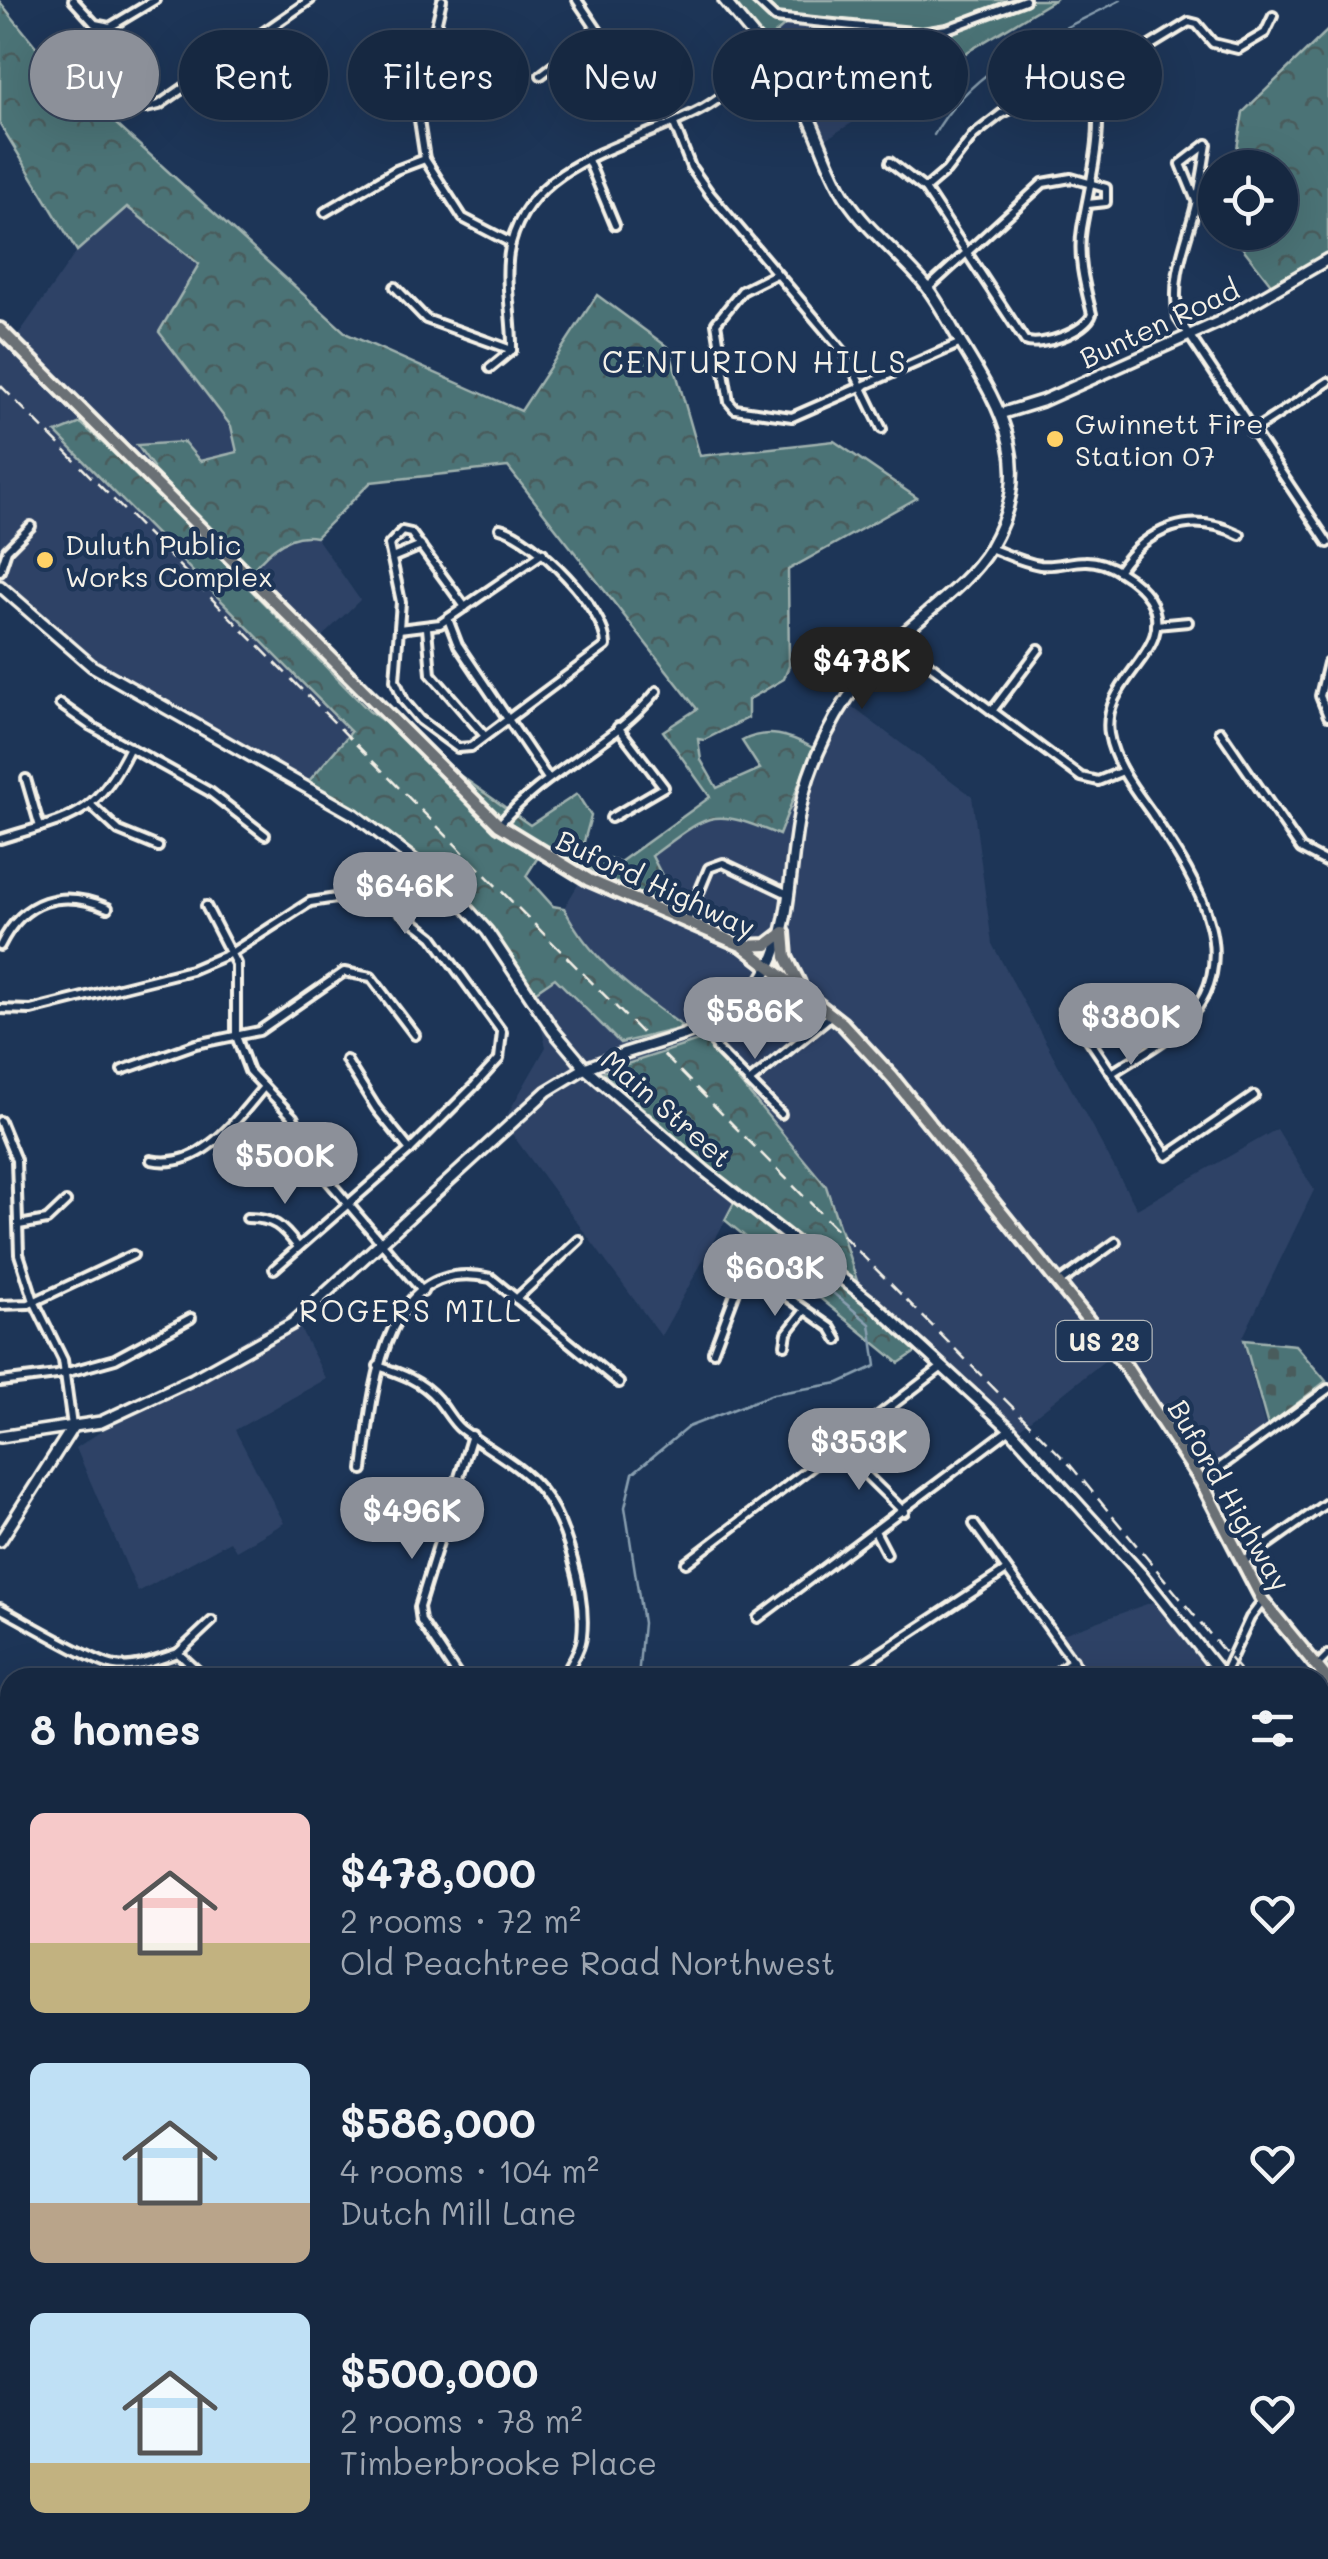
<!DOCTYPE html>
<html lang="en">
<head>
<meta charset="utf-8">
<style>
	:root { --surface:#162841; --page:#1f3048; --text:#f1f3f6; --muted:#9ea6b1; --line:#35445a; --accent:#8c9099 }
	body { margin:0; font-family:Mali,sans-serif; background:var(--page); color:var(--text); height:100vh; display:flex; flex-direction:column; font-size:38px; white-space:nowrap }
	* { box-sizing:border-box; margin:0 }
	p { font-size:32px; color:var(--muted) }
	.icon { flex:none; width:55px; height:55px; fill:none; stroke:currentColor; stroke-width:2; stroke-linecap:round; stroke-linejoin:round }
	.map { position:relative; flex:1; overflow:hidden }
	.details { position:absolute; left:0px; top:1668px; width:1330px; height:892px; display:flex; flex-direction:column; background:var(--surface); border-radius:30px 30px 0 0; box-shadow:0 10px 40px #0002,0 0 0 2px var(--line) }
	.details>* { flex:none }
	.guide { position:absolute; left:30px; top:30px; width:1270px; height:90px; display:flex; gap:20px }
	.fabs { position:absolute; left:1198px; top:150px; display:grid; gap:20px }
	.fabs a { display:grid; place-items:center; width:100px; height:100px; border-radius:50%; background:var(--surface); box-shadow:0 10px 40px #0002,0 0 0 2px var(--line); font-size:50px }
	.price { position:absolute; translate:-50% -85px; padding:0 22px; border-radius:35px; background:var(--accent); color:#fff; font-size:32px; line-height:65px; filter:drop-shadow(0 2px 5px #0008) }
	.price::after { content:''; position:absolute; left:50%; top:60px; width:30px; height:22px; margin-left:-15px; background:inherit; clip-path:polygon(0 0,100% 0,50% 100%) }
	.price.selected { background:#222; color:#fff }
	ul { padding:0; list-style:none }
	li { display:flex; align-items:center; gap:30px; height:250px; padding:0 30px }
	li span { display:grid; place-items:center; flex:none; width:280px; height:200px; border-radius:15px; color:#555 }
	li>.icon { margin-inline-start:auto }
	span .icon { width:120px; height:120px; fill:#fffc; stroke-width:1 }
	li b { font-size:42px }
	h2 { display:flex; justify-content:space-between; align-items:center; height:120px; padding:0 30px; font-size:42px }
	.chip { padding:0 35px; border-radius:45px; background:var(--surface); box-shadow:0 10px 40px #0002,0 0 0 2px var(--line); font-size:35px; line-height:90px }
	.chip.selected { background:var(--accent); color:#fff }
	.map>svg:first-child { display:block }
	.built { fill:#2e4366 }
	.green { fill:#4c7376; stroke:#a0b2af; stroke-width:2.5 }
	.forest { fill:url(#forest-crowns); stroke:#a0b2af; stroke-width:2.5; fill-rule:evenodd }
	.cemetery { fill:url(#cemetery-stones); stroke:#a0b2af; stroke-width:2.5 }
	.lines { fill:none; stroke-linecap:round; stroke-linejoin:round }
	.stream { stroke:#899fb0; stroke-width:2.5 }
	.street-casing { stroke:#f4f1e8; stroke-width:14 }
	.secondary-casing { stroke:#f4f1e8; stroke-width:16 }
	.primary-casing { stroke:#f4f1e8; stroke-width:18 }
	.street { stroke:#1d3557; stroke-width:6 }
	.secondary { stroke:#1d3557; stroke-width:9 }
	.primary { stroke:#6b6f74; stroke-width:10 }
	.rail { stroke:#f4f1e8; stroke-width:2.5; stroke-dasharray:15 8; stroke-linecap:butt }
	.secondary-bridge-casing { stroke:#f4f1e8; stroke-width:16; stroke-linecap:butt }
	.secondary-bridge { stroke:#1d3557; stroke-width:9 }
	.poi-dot { fill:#ffd166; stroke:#1d3557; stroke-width:4 }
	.labels { text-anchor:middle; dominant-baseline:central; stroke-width:9; stroke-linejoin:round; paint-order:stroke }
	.shield { fill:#1d3557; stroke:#b4b9bc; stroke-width:2.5 }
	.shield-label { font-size:25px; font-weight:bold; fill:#f4f1e8 }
	.street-label { font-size:28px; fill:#f4f1e8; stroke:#1d3557 }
	.poi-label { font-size:28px; fill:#f4f1e8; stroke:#1d3557; text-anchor:start }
	.neighbourhood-label { font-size:30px; letter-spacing:2.5px; fill:#f4f1e8; stroke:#1d3557 }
</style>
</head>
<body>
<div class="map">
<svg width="1328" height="2559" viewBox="0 0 1328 2559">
	<defs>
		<pattern id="forest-crowns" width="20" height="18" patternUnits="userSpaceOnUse" patternTransform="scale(2.5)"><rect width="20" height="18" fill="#4c7376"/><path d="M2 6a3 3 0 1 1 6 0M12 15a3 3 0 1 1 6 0" fill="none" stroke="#4a5b5c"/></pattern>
		<pattern id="cemetery-stones" width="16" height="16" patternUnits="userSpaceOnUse" patternTransform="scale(2.5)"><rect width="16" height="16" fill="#4c7376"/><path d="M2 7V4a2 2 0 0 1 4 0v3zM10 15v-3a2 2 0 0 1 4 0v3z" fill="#4a5b5c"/></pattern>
	</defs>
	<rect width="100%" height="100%" fill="#1d3557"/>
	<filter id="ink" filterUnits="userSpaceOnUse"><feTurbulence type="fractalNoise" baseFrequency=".01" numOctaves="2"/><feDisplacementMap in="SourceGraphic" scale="20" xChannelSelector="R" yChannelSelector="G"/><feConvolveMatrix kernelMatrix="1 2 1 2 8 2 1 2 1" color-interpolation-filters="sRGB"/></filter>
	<g filter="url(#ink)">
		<g class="built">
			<polygon points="793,17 920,29 942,67 826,139 761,46"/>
			<polygon points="127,207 199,265 159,332 231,426 238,452 200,461 137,446 153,467 145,482 81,423 57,434 351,732 308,782 92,666 0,579 0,329 14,341 77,251"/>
			<polygon points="303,534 316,537 360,600 309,649 242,582 277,545"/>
			<polygon points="840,698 972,796 992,944 1137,1209 1277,1129 1314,1190 1242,1339 1267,1433 1197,1480 1113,1354 1011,1435 860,1290 825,1186 704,1039 636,993 581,941 564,908 579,883 644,914 651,901 670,890 652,856 695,824 728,814 779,834 804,767"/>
			<polygon points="554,977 620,1043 668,1047 603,1073 740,1194 661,1336 503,1122 546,1047 533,993"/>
			<polygon points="292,1312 326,1379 235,1430 284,1523 236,1551 230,1541 138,1592 76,1448 193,1370"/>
			<polygon points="1161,1599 1220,1677 1088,1677 1057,1636"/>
			<polygon points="1328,1681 1328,2004 1320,1997 1320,1685"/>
			<polygon points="1027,2550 1153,2550 1159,2559 1022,2559"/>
		</g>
		<polygon class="green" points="733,0 1054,0 942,67 920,29 794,17 761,46"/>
		<g class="forest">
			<path d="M 0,2 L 50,64 L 347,334 L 521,411 L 597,295 L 669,348 L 700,456 L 834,441 L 917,498 L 788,570 L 789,666 L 784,679 L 748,700 L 748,718 L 704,740 L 698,739 L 701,760 L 717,788 L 760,769 L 742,741 C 767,728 790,735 813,748 L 779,835 C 711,807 711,812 652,856 L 670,891 L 651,901 L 545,846 L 526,876 L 553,906 L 564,908 C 590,960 635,992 681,1025 L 678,1029 L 620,1043 L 555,978 L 533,993 L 461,897 L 361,817 L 308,782 L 351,732 L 56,433 L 81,423 L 145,482 L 153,467 L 137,445 L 184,442 L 200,461 L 237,452 L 231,426 L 159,332 L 199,264 L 127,207 L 77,251 L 0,124 ZM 508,467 L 697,709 L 663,731 L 710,797 L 620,862 L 582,849 L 591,816 L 577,794 L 530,825 L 369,711 L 243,582 C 260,559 285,530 316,537 L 371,482 Z"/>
			<polygon points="1328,30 1328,257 1273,287 1231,233 1280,232 1280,168 1234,167 1243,112"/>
			<polygon points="704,1039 826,1186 860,1290 920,1349 899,1363 725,1220 739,1193 602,1072"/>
		</g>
		<polygon class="cemetery" points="1244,1340 1295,1345 1326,1381 1268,1426"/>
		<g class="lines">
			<g class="stream">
				<path d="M 934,135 C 974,63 1052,36 1121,0"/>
				<polyline points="638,1678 643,1623 625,1507 633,1473 688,1427 773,1394 839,1383 876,1366 870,1324 801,1266"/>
				<polyline points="1320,2518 1328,2526"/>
			</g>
			<g class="street-casing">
				<g id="street">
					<polyline points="73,0 95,24 110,27 155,0"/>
					<polyline points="442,0 417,107 425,159 463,218 511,243"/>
					<polyline points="756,0 775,18 922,33 947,29 1025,0"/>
					<polyline points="257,36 290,84"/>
					<polyline points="541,75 598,31 577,0"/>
					<polyline points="146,108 159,105 310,0"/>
					<polyline points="674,124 691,167 710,194 846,355 882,429"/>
					<polyline points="588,160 615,225"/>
					<path d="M 890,162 L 925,189 L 1025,341 C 1041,348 1087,331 1092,314 C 1085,286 1077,258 1082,228 C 1091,175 1105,135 1094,80"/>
					<polyline points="925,189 946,171 974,135 1001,114 1039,95 1094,80 1189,22 1197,24 1213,43 1238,49 1265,33 1273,16"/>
					<path d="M 1197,203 L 1181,164 L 1207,144 C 1203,168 1200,192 1193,216 C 1183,251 1171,280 1178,318 L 1328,543"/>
					<polyline points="325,212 396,170 425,159"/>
					<polyline points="776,274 742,291 716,323 729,402 735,409 792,417 961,343"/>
					<polyline points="395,287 426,319 512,350"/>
					<polyline points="928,288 1043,183 1071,178 1106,188 1106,202 1088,204"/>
					<path d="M 490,368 L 512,350 C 513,316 502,277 511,243 C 534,157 636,146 704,108 C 727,95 749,74 770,57"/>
					<polyline points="1251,432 1328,382"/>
					<path d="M 990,548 C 1006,554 1022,562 1040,565 C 1055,567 1070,561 1085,561 C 1107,560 1137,580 1149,598 C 1181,650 1100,677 1109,734 C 1114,764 1135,790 1152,814 C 1194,878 1254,964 1176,1031 C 1157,1047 1133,1059 1112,1073"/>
					<polyline points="392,558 421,546"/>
					<polyline points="0,571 7,550 31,526"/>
					<path d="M 1118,571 C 1147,528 1191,510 1240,535"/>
					<path d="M 465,607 L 411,533 L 402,531 L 389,545 L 401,602 L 395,680 L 404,701 L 420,720 L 458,748 L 471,747 L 606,646 C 607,610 535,537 500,528"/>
					<polyline points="448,619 458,645 547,777"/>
					<polyline points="1156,625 1188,622"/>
					<polyline points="427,628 431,674 485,736"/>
					<polyline points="399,629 440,624 543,553"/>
					<polyline points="899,637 918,656 1081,777 1098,781 1123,771"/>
					<polyline points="1328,663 1320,696 1328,716"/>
					<polyline points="60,704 91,726 210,792 265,835"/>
					<polyline points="992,711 1039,649"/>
					<polyline points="1220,731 1301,849 1328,863"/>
					<polyline points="26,779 40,827"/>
					<polyline points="92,806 119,831 158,847"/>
					<polyline points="611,818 664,787 618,727"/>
					<path d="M 500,824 C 545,770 614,745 657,691"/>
					<path d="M 0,839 C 71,817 95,819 130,747"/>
					<polyline points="206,906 236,964 236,1036 249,1071 293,1117 321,1172 423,1292"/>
					<polyline points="687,921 709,868 723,863 788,894"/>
					<path d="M 0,946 C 23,899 62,888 108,908"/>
					<polygon points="1068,1001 1076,1007 1075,1012 1068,1008 1071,1014 1063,1009"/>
					<polyline points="1068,1008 1167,1156 1254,1096"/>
					<polyline points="0,1009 31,1010 191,970 231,953 310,902 369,893 382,897 433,937 502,1032 499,1059 475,1085 410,1150 274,1269"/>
					<polyline points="706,1027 718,1050 781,1114"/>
					<polyline points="346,1060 376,1108 410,1150"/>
					<polyline points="122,1070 196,1044 259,1031 344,972 371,977 415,1035"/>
					<polyline points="749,1082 833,1014"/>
					<polyline points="0,1121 16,1160 19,1254 34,1301 63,1360 72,1426"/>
					<path d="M 151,1160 C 201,1171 235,1121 264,1087"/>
					<path d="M 247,1218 C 274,1218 282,1226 298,1247"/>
					<polyline points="19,1225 47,1220 66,1202"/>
					<polyline points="766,1279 792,1239"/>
					<polyline points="1059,1283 1116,1242"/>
					<polyline points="516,1299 579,1240"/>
					<polyline points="0,1305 29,1304 133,1255"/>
					<polyline points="785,1345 787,1333 805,1310"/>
					<polyline points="713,1352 745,1267 831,1328 838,1340"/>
					<path d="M 378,1366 C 400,1373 422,1381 437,1399 C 446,1409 452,1422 461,1429 C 487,1449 520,1464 541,1490 C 566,1521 587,1595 582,1636 C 581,1650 570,1665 563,1678"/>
					<polyline points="0,1382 57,1375 115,1359 191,1318"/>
					<polyline points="839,1448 904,1512"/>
					<path d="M 363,1470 C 372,1397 381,1253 491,1278 L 619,1383"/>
					<polyline points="1201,1481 1328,1389"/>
					<polyline points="974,1524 1085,1678"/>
					<polyline points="876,1533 887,1554"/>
					<polyline points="1243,1562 1328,1502"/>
					<polyline points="686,1563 942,1367"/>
					<path d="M 0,1608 C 24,1621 95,1663 115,1666 C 135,1669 160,1659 178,1653"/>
					<polyline points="758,1618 1010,1429"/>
					<polyline points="178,1653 212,1621"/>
					<polyline points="178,1653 205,1678"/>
					<polyline points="1316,1667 1328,1655"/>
					<polyline points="459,1678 421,1621 419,1607 472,1435"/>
					<polyline points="842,1678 1005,1571"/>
					<polyline points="1049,1678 1073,1660"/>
					<polyline points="1222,1678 1250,1618 1263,1601"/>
					<polyline points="1326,1699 1328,1694"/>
					<polyline points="0,1721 10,1729"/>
					<polyline points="0,1842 10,1843"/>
					<polyline points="0,1964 10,1958"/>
					<polyline points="1320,1992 1328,1999"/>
					<polyline points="0,2075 10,2069"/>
					<polyline points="1320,2466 1328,2461"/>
					<polyline points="92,2550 93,2550"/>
					<polyline points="189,2550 194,2559"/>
					<polyline points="295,2550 301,2559"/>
					<polyline points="1217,2550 1218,2559"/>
					<polyline points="1302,2550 1308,2559"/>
					<polyline points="870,2559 895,2550"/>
				</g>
			</g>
			<g class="secondary-casing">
				<g id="secondary">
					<polyline points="1003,413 1042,401 1219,322 1328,259"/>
					<polyline points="0,586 92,666 355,815 444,883 487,931 553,1030 585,1068 705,1171 874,1304 1010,1429 1142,1575 1224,1678"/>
					<path d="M 683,1035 C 817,987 774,881 809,776 C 828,721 861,671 904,633 C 934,606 969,582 990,548 C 1036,469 1004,413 962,345 C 949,323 938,300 922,281 C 897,252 867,230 846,198 C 828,170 820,138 805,109 C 784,69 752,35 724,0"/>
					<polyline points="0,1437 101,1422 193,1379 292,1324 547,1091 585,1068 625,1053"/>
					<polyline points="0,1541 72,1428"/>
					<polyline points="1320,1813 1328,1823"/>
					<polyline points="1320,1858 1328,1854"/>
					<polyline points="1320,1982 1328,1973"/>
					<polyline points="0,2402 10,2435"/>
					<polyline points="44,2550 46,2559"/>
					<polyline points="1158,2550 1164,2559"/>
					<polyline points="400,2559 407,2550"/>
					<polyline points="1017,2559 1022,2550"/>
				</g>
			</g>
			<g class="primary-casing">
				<g id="primary">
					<polyline points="0,329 499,825 589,880 743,946 842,1023 892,1077 1126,1367 1201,1481 1263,1601 1328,1680"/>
					<polyline points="744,946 767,945 784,932 786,957 799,983"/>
				</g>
			</g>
			<use href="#street" class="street"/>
			<use href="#secondary" class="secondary"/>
			<use href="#primary" class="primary"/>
			<g class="rail">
				<polyline points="0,385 1071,1466 1246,1678"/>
				<polyline points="1320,1770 1328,1779"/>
			</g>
			<g class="secondary-bridge-casing">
				<polyline id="secondary-bridge" points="625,1053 683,1035"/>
			</g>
			<use href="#secondary-bridge" class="secondary-bridge"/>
		</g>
	</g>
	<g class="poi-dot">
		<circle cx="1055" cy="439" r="10"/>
		<circle cx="45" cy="560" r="10"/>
	</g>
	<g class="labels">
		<rect class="shield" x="1056.5" y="1321" width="95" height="40" rx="8"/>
		<g class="shield-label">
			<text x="1104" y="1341">US 23</text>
		</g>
		<g class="street-label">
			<text transform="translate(1159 323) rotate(-25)">Bunten Road</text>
			<text transform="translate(656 883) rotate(25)">Buford Highway</text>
			<text transform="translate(667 1108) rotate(41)">Main Street</text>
			<text transform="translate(1230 1495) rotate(60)">Buford Highway</text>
		</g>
		<g class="poi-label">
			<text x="1075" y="423">Gwinnett Fire<tspan x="1075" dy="32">Station 07</tspan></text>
			<text x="65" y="544">Duluth Public<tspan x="65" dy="32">Works Complex</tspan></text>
		</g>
		<g class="neighbourhood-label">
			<text x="755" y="361">CENTURION HILLS</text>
			<text x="411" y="1310">ROGERS MILL</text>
		</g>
	</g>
</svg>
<div class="fabs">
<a><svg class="icon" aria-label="locate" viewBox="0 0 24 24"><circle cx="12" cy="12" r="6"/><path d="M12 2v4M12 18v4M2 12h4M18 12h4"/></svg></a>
</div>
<b class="price selected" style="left:862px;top:712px">$478K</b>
<b class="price" style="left:405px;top:937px">$646K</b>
<b class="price" style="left:755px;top:1062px">$586K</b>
<b class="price" style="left:1131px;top:1068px">$380K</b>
<b class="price" style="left:285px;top:1207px">$500K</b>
<b class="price" style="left:775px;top:1319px">$603K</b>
<b class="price" style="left:859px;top:1493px">$353K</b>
<b class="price" style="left:412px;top:1562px">$496K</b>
<div class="guide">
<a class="chip selected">Buy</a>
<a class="chip">Rent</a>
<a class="chip">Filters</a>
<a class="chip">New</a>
<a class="chip">Apartment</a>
<a class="chip">House</a>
</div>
<section class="details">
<h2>8 homes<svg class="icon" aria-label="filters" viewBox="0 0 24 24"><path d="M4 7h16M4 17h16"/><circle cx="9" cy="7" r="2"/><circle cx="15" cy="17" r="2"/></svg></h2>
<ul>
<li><span style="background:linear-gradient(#f6c9c9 65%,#c2b280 0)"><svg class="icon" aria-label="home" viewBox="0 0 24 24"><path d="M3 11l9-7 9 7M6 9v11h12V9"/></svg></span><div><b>$478,000</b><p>2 rooms · 72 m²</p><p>Old Peachtree Road Northwest</p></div><svg class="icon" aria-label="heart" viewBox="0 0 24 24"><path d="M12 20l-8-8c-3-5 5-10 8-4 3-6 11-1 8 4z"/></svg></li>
<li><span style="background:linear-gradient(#bfe0f5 70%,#b9a48a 0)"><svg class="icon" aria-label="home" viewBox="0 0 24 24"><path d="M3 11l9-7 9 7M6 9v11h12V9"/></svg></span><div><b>$586,000</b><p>4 rooms · 104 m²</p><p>Dutch Mill Lane</p></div><svg class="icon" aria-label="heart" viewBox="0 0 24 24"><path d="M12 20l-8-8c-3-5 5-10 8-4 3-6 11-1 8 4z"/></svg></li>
<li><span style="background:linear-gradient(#bfe0f5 75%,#c2b280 0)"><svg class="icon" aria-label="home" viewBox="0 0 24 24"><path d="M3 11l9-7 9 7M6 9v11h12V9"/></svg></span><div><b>$500,000</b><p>2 rooms · 78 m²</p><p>Timberbrooke Place</p></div><svg class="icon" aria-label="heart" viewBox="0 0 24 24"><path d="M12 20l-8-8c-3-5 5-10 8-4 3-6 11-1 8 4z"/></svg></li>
</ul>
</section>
</div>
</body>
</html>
